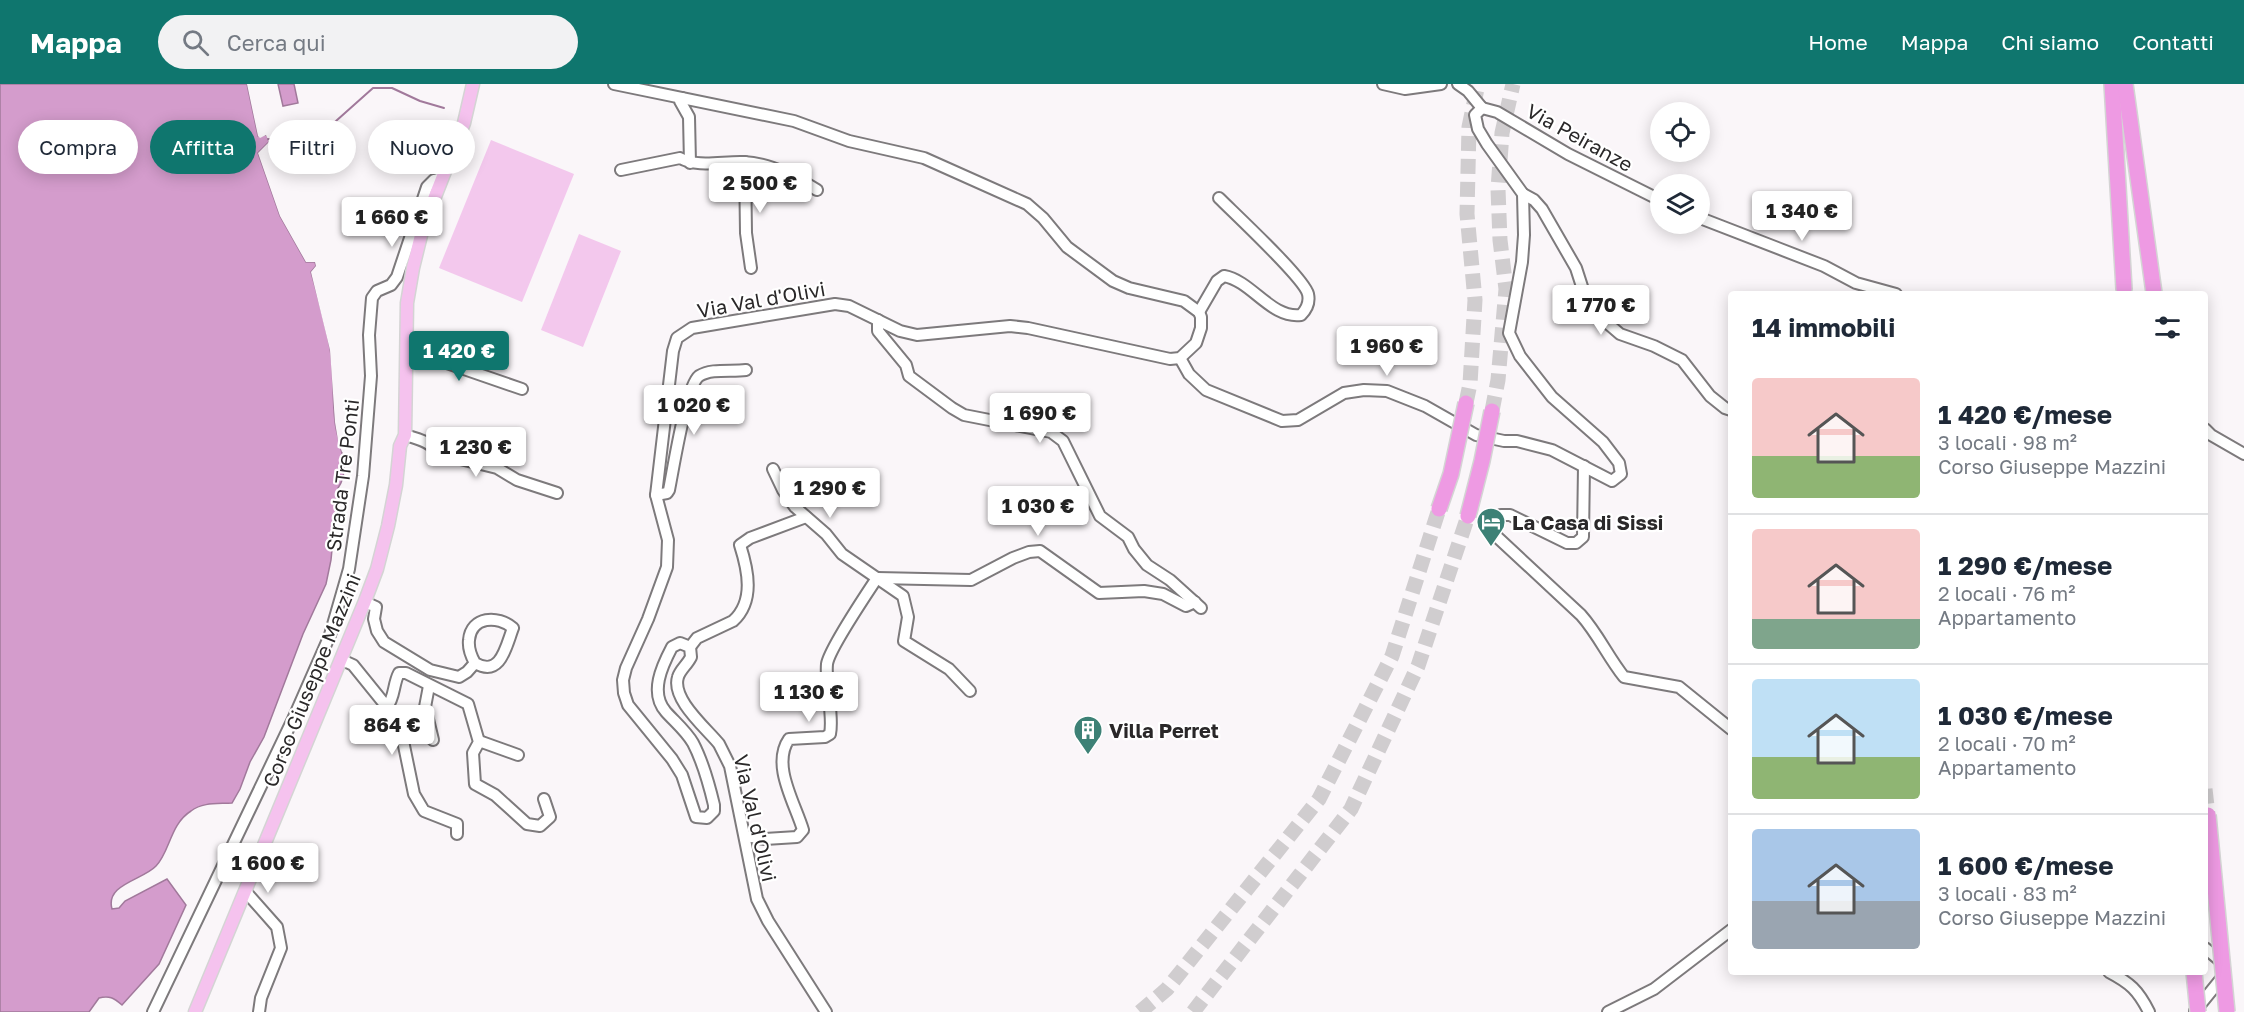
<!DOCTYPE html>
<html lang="it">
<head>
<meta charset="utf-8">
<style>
	:root { --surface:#fff; --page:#f2f2f3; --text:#1f2937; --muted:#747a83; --line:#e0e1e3; --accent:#0f766e }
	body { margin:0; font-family:"Golos Text",sans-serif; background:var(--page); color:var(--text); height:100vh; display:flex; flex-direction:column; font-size:22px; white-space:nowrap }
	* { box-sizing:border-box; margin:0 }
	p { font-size:20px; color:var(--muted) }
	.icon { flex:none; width:33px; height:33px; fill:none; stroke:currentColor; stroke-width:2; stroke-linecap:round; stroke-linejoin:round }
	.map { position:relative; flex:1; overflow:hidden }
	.drawer { position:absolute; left:1728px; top:207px; width:480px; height:684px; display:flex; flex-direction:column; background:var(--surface); border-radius:6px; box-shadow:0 3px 15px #0003 }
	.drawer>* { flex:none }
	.top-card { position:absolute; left:18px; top:36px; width:570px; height:54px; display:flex; gap:12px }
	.fabs { position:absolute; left:1650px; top:18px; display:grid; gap:12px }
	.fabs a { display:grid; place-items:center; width:60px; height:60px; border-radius:50%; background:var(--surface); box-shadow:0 3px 15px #0003; font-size:30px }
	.price { position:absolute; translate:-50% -51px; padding:0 14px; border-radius:6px; background:#fff; color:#222; font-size:20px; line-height:39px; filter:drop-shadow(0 2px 3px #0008) }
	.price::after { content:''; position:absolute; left:50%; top:36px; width:18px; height:14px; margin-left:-9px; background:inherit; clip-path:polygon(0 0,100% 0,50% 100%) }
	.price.active { background:var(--accent); color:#fff }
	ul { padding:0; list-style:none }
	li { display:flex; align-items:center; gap:18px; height:150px; padding:0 24px }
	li+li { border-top:2px solid var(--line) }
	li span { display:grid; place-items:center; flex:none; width:168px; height:120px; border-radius:6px; color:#555 }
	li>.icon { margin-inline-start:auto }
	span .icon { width:72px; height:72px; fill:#fffc; stroke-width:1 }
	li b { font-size:26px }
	h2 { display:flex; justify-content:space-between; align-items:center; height:72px; padding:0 24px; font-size:26px }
	.tag { padding:0 21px; border-radius:27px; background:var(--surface); box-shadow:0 3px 15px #0003; font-size:21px; line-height:54px }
	.tag.active { background:var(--accent); color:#fff }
	header { display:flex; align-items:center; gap:36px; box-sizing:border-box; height:84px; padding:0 30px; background:var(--accent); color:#fff }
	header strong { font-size:28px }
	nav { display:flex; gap:33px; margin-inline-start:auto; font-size:21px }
	.search { width:420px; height:54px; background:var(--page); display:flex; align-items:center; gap:15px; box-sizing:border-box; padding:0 21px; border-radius:33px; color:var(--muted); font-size:22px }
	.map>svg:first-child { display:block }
	.green { fill:#f3c8ed }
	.water { fill:#d49ccc; stroke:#a1799b; stroke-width:1.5 }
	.pier { fill:#faf6f9 }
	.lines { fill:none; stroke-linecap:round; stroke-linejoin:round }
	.stream { stroke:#a1799b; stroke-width:2 }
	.highway-tunnel { stroke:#d0cdcf; stroke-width:15; stroke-dasharray:15 8; stroke-linecap:butt }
	.minor-casing { stroke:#7d7a7c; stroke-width:14 }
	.major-casing { stroke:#d4d4d4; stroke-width:15 }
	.highway-casing { stroke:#d4d4d4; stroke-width:18 }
	.minor { stroke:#fff; stroke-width:10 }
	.major { stroke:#f5c2ee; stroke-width:12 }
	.highway { stroke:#ee9ae3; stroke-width:15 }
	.highway-bridge-casing { stroke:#d4d4d4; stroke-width:18; stroke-linecap:butt }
	.highway-bridge { stroke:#ee9ae3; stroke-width:15 }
	.labels { text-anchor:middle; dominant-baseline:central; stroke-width:4.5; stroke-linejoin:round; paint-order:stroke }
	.street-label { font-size:20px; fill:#2a2829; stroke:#fff }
	.poi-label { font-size:20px; font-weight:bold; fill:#2a2829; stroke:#fff; text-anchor:start }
</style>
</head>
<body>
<header>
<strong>Mappa</strong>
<div class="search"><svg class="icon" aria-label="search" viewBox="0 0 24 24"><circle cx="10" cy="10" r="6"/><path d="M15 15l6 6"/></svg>Cerca qui</div>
<nav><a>Home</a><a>Mappa</a><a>Chi siamo</a><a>Contatti</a></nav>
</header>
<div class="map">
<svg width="2244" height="928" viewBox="0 0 2244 928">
	<rect width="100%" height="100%" fill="#faf6f9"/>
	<g class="green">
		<polygon points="491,56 574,90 522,218 439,184"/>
		<polygon points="579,150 621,167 583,263 541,246"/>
	</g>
	<g class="water">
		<path d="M 0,0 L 247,0 L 258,52 L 267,51 L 269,58 L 258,69 L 280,132 L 306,178 L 315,178 L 316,182 L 311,188 C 318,213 325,239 330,264 C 334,288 332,313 335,338 C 337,358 352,385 338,404 L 331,476 L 326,500 L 303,550 L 264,653 L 250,678 L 240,705 L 232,719 C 217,720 203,718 191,727 C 170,740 170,768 156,782 C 143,796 105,800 112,825 L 119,824 L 125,817 L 167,795 L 186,821 L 159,880 L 122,921 C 114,914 109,911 99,914 L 89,928 L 0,928 Z"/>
		<polygon points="278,0 294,0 298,19 283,22"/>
	</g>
	<polygon class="pier" points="247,0 250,0 260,50 268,48 272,58 261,69 283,130 308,175 316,175 319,181 315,188 333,265 338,337 341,355 345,367 342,368 338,356 335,338 330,266 311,188 316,182 315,178 306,178 280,132 258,69 269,58 266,51 260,54 258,52"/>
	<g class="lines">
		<polyline class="stream" points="268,55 304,60 317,57 327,45 373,4 392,4 420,17 444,24"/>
		<g class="highway-tunnel">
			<polyline points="1466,319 1470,300 1475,216 1467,130 1469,43 1478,0"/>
			<polyline points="1492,327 1498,296 1506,205 1500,156 1498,105 1502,49 1513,0"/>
			<polyline points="2205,705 2208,731"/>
			<polyline points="1140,928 1167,905 1319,715 1392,572 1439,425"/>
			<polyline points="1193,928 1351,725 1418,582 1468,432"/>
		</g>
		<g class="minor-casing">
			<g id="minor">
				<path d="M 614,0 L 794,37 L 849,57 L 924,74 L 1027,120 L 1043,134 L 1067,163 L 1113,197 L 1129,204 L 1184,217 L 1199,228 L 1201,233 L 1201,244 L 1196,259 L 1180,274 L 1170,275 L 1028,244 L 1010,242 L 917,251 L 900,247 L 849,222 L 835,220 L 692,244 L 677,254 L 673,267 L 656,411 L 668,456 L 667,483 L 648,535 L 626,584 L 623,596 L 624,609 L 628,621 L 672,675 L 682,691 L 696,733 L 707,734 L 714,727 L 714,721 C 709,700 703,678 693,659 C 686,647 675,638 666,628 C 649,609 662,582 672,563 L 680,559 L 690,563 L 691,573 C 687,581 680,586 678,593 C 671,615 706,644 719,660 L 730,682 L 757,815 L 768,837 L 826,928"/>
				<polyline points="1383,0 1405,5 1441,0"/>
				<polyline points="1458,0 1468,7 1482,24"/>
				<polyline points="682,14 680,17 689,33 690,79"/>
				<polyline points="1482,24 1497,28 1568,70 1660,116"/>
				<polyline points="745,78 746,149 751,184"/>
				<path d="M 621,86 L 680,74 C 698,84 723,77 744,78 C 770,79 795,92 817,106"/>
				<polyline points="1523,110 1534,116 1542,125 1576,184 1587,218 1599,232 1620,250 1654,262 1682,276 1710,312 1725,324 1731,326"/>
				<polyline points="1700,134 1824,182 1856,199 1896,210"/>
				<path d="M 1199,228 L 1217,197 L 1224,192 C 1252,197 1271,235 1301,231 C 1307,225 1310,219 1308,210 C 1304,194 1235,130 1219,114"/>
				<polyline points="878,236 878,247 906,281 909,292 952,324 964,331 1051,348 1063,357 1100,432 1128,453 1134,465 1147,481 1170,496 1201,524"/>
				<polyline points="406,265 522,305"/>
				<polyline points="1180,274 1189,290 1206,306 1282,337 1298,336 1344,309 1364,306 1387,307 1425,322 1476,351 1504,357 1517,357 1552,366 1612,397 1621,390 1619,379 1603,358 1552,313 1520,272 1509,249 1522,178 1524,151 1523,110 1487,60 1478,45 1475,31 1482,24"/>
				<polyline points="2205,345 2211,351 2244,370"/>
				<path d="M 405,351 C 415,354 433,358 436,369 L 497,384 L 517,396 L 557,409"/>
				<path d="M 1584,382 L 1583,453 L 1576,459 L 1567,459 L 1510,431 L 1501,431 C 1492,438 1493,443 1496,452 L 1581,531 C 1598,550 1608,573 1624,593 L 1679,603 L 1731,645"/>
				<polyline points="773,385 783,406 795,423 826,450 842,470 903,512 908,533 904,557 949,585 970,607"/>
				<path d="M 656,411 L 667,409 L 669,406 C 673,387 686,302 699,292 C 712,284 731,288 746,286"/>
				<polyline points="877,494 971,496 1013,474 1029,468 1040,467 1099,509 1144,507 1163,510 1186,522 1195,518"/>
				<path d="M 365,518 L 376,523 L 374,535 L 377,547 L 384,558 L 430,586 L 459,593 L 467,588 L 475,579 C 471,572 468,565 469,556 C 471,532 498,531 513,544 C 506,562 501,594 475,579"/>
				<path d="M 690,563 L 697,554 L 733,537 C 755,517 748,486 740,461 L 750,454 L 806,433"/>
				<polyline points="342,576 353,581 387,623 396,639 402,652 414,710 424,727 457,740 457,750"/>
				<polyline points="429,602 425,623 433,656"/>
				<path d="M 387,623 C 395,613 393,600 399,589 L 406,589 L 468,620 L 479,658 L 473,669 L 475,700 L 495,711 L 527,740 L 540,742 L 550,733 L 544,715"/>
				<polyline points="479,657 518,671"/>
				<path d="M 745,752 L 765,755 L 797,753 L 803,746 C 795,719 771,681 789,655 L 825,653 L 830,650 C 834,631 825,602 827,580 C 829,566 867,509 877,494"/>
				<polyline points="246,808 277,843 281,864 261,914 259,928"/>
				<polyline points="2205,864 2223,879"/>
				<path d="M 2109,888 C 2130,899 2138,906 2149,928"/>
				<polyline points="2195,927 2225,890"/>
				<polyline points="153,928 294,633 330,551 349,485 363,392 371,292 369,251 372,214 377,207 391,201 397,193 427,103 434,96 441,95"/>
				<polyline points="1608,928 1654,905 1731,846"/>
			</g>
		</g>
		<g class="major-casing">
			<polyline id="major" points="195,928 365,517 377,485 388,442 396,401 400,362 405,351 407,219 413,184 423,143 464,39 473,0"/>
		</g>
		<g class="highway-casing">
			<g id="highway">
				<polyline points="2112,0 2124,205"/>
				<polyline points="2125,0 2154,209"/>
			</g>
		</g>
		<use href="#minor" class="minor"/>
		<use href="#major" class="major"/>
		<use href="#highway" class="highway"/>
		<g class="highway-bridge-casing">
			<g id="highway-bridge">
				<polyline points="1439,425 1451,390 1466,319"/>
				<polyline points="1468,432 1482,377 1492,327"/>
				<polyline points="2208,731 2227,928"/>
				<polyline points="2194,888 2198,928"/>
			</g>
		</g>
		<use href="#highway-bridge" class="highway-bridge"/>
	</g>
	<defs>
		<g id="hotel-pin" transform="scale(1.5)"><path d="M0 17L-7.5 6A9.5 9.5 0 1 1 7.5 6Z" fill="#3d8176" stroke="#fff"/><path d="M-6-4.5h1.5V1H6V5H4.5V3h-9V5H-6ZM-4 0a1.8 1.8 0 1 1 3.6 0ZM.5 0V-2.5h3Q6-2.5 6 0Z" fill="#fff"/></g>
		<g id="building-pin" transform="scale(1.5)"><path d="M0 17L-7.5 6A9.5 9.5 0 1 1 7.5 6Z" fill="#3d8176" stroke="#fff"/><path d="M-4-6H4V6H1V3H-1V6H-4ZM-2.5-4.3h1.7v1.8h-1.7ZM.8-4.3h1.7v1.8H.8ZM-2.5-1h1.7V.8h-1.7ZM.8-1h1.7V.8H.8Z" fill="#fff"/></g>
	</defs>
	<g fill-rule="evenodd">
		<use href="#hotel-pin" x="1491" y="438"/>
		<use href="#building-pin" x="1088" y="646"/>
	</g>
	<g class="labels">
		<g class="street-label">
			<text transform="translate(1580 53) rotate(29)">Via Peiranze</text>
			<text transform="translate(761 215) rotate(-10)">Via Val d'Olivi</text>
			<text transform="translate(342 391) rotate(-83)">Strada Tre Ponti</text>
			<text transform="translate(311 596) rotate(-68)">Corso Giuseppe Mazzini</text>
			<text transform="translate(756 734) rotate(77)">Via Val d'Olivi</text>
		</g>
		<g class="poi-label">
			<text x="1512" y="438">La Casa di Sissi</text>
			<text x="1109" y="646">Villa Perret</text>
		</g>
	</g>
</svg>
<div class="fabs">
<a><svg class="icon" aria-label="locate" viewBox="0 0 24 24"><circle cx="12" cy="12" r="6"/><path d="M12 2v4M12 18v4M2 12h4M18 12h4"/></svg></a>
<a><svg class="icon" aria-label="layers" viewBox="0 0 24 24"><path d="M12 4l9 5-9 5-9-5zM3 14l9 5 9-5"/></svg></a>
</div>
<b class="price" style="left:760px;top:130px">2 500 €</b>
<b class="price" style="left:1802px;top:158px">1 340 €</b>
<b class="price" style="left:392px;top:164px">1 660 €</b>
<b class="price" style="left:1601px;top:252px">1 770 €</b>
<b class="price" style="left:1387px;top:293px">1 960 €</b>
<b class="price active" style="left:459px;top:298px">1 420 €</b>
<b class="price" style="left:694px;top:352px">1 020 €</b>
<b class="price" style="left:1040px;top:360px">1 690 €</b>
<b class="price" style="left:476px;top:394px">1 230 €</b>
<b class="price" style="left:830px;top:435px">1 290 €</b>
<b class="price" style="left:1038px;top:453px">1 030 €</b>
<b class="price" style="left:809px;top:639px">1 130 €</b>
<b class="price" style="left:392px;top:672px">864 €</b>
<b class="price" style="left:268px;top:810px">1 600 €</b>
<div class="top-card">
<a class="tag">Compra</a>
<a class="tag active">Affitta</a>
<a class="tag">Filtri</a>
<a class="tag">Nuovo</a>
</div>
<section class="drawer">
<h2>14 immobili<svg class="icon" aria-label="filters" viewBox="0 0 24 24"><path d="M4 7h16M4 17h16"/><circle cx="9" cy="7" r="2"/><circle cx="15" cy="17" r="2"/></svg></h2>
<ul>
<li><span style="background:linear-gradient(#f6c9c9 65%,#8fb573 0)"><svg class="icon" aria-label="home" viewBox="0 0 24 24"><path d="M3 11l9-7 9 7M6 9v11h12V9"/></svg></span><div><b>1 420 €/mese</b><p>3 locali · 98 m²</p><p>Corso Giuseppe Mazzini</p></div></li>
<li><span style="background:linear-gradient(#f6c9c9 75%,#7fa58c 0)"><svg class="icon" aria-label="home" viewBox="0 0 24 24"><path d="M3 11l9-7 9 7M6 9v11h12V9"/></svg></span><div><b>1 290 €/mese</b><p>2 locali · 76 m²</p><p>Appartamento</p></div></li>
<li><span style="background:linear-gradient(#bfe0f5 65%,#8fb573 0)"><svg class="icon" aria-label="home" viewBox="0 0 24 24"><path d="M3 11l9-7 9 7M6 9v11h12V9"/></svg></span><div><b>1 030 €/mese</b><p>2 locali · 70 m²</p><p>Appartamento</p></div></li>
<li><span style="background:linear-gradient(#a9c7e8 60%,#9aa5b1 0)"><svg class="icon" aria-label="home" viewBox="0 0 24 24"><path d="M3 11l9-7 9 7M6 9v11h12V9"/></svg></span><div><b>1 600 €/mese</b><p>3 locali · 83 m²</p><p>Corso Giuseppe Mazzini</p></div></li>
</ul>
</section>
</div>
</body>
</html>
